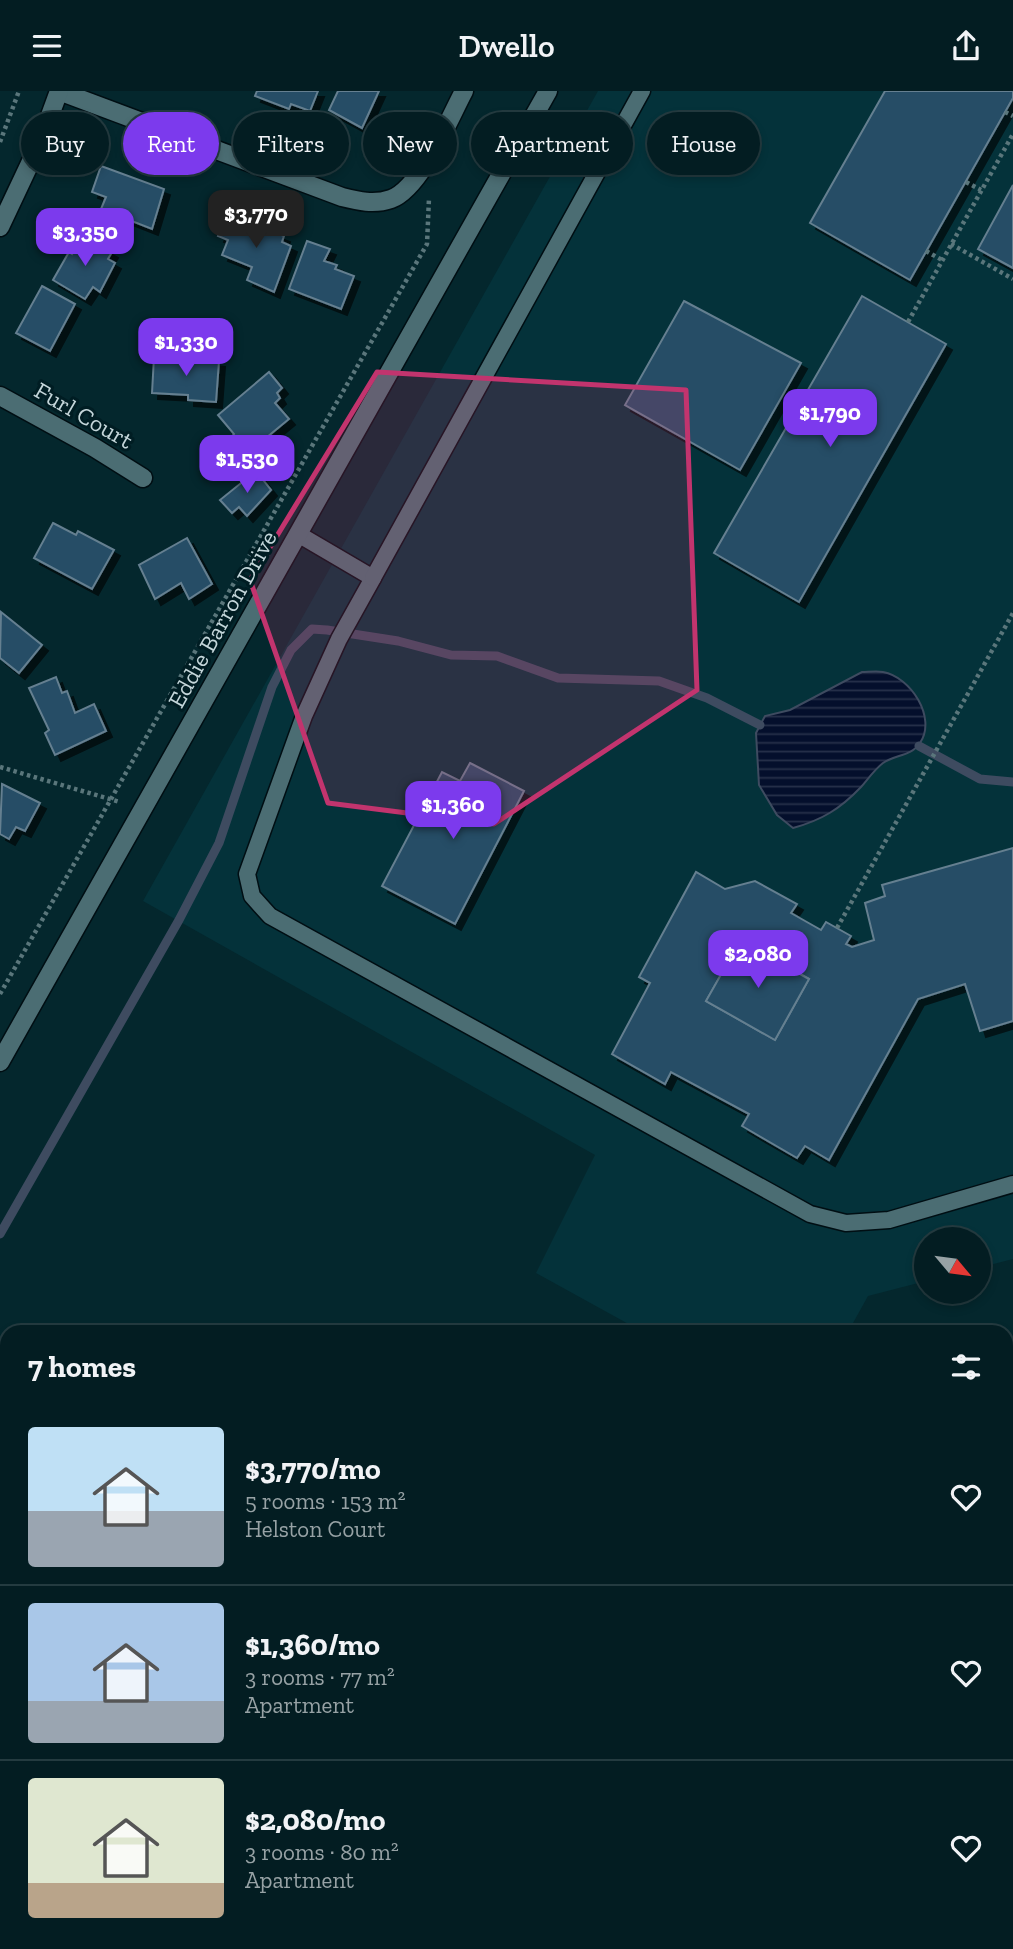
<!DOCTYPE html>
<html lang="en">
<head>
<meta charset="utf-8">
<style>
	:root { --surface:#031d22; --page:#0d262a; --text:#f1f3f6; --muted:#97a2a5; --line:#243b40; --accent:#7c3aed }
	body { margin:0; font-family:"Zilla Slab",serif; background:var(--page); color:var(--text); height:100vh; display:flex; flex-direction:column; font-size:26px; white-space:nowrap }
	* { box-sizing:border-box; margin:0 }
	p { font-size:23px; color:var(--muted) }
	.icon { flex:none; width:38px; height:38px; fill:none; stroke:currentColor; stroke-width:2; stroke-linecap:round; stroke-linejoin:round }
	.map { position:relative; flex:1; overflow:hidden }
	.panel { position:absolute; left:0px; top:1234px; width:1013px; height:625px; display:flex; flex-direction:column; background:var(--surface); border-radius:21px 21px 0 0; box-shadow:0 4px 10px #0003,0 0 0 2px var(--line) }
	.panel>* { flex:none }
	.top-card { position:absolute; left:21px; top:21px; width:971px; height:63px; display:flex; gap:14px }
	.needle { width:46px; rotate:119deg }
	.fabs { position:absolute; left:914px; top:1136px; display:grid; gap:14px }
	.fabs a { display:grid; place-items:center; width:77px; height:77px; border-radius:50%; background:var(--surface); box-shadow:0 4px 10px #0003,0 0 0 2px var(--line); font-size:35px }
	.price { position:absolute; translate:-50% -60px; padding:0 16px; border-radius:14px; background:var(--accent); color:#fff; font-size:23px; line-height:46px; filter:drop-shadow(0 2px 4px #0008) }
	.price::after { content:''; position:absolute; left:50%; top:42px; width:21px; height:16px; margin-left:-10px; background:inherit; clip-path:polygon(0 0,100% 0,50% 100%) }
	.price.current { background:#222; color:#fff }
	ul { padding:0; list-style:none }
	li { display:flex; align-items:center; gap:21px; height:175px; padding:0 28px }
	li+li { border-top:2px solid var(--line) }
	li span { display:grid; place-items:center; flex:none; width:196px; height:140px; border-radius:7px; color:#555 }
	li>.icon { margin-inline-start:auto }
	span .icon { width:84px; height:84px; fill:#fffc; stroke-width:1 }
	li b { font-size:30px }
	h2 { display:flex; justify-content:space-between; align-items:center; height:84px; padding:0 28px; font-size:30px }
	.tag { padding:0 24px; border-radius:32px; background:var(--surface); box-shadow:0 4px 10px #0003,0 0 0 2px var(--line); font-size:24px; line-height:63px }
	.tag.current { background:var(--accent); color:#fff }
	header { display:flex; justify-content:space-between; align-items:center; height:91px; padding:0 28px; background:var(--surface); font-size:32px; font-weight:600 }
	.map>svg:first-child { display:block }
	.built { fill:#04323a }
	.water { fill:url(#water-rules); stroke:#3e4b60; stroke-width:2 }
	.lines { fill:none; stroke-linecap:round; stroke-linejoin:round }
	.stream { stroke:#3e4b60; stroke-width:9 }
	.building { fill:#254e66; stroke:#657f90; stroke-width:2; fill-rule:evenodd; filter:url(#shadow) }
	.service-casing { stroke:#000e13; stroke-width:19 }
	.minor-casing { stroke:#000e13; stroke-width:21 }
	.path { stroke:#5a767b; stroke-width:4.5; stroke-dasharray:3.5 3.5; stroke-linecap:butt }
	.service { stroke:#4b6d73; stroke-width:16 }
	.minor { stroke:#4b6d73; stroke-width:18 }
	.marked { fill:#c2346e; fill-opacity:0.2; stroke:#c2346e; stroke-width:5; stroke-linejoin:round }
	.labels { text-anchor:middle; dominant-baseline:central; stroke-width:6; stroke-linejoin:round; paint-order:stroke }
	.street-label { font-size:24px; fill:#c4d6da; stroke:#001d23 }
</style>
</head>
<body>
<header><svg class="icon" aria-label="menu" viewBox="0 0 24 24"><path d="M4 6h16M4 12h16M4 18h16"/></svg>Dwello<svg class="icon" aria-label="share" viewBox="0 0 24 24"><path d="M12 15V3M7 8l5-5 5 5M5 13v7h14v-7"/></svg></header>
<div class="map">
<svg width="1013" height="1858" viewBox="0 0 1013 1858">
	<defs>
		<pattern id="water-rules" width="6" height="5" patternUnits="userSpaceOnUse" patternTransform="scale(1.75)"><rect width="6" height="5" fill="#040f2c"/><path d="M0 2.5h6" fill="none" stroke="#27314a"/></pattern>
		<filter id="shadow"><feDropShadow dx="6" dy="6" stdDeviation="0" flood-color="#0009"/></filter>
	</defs>
	<rect width="100%" height="100%" fill="#04272d"/>
	<polygon class="built" points="598,0 1013,0 1013,1168 978,1177 978,1148 926,1148 926,1190 868,1205 848,1241 643,1241 536,1182 595,1064 143,810"/>
	<path class="water" d="M 862,581 C 868,581 877,580 883,581 C 911,586 937,627 920,652 C 912,665 894,664 883,672 C 875,678 868,688 861,696 C 840,718 822,729 793,737 L 777,724 L 759,694 L 756,642 L 765,625 L 790,619 Z"/>
	<g class="lines">
		<g class="stream">
			<polyline points="919,655 980,688 1013,691"/>
			<polyline points="0,1143 179,829 219,752 272,596 291,559 312,538 327,539 398,550 451,564 497,565 558,587 659,590 707,607 760,634"/>
			<polyline points="1006,1679 1013,1677"/>
			<polyline points="0,1690 7,1693"/>
			<polyline points="207,1852 213,1858"/>
			<polyline points="731,1858 752,1852"/>
		</g>
	</g>
	<g class="building">
		<polygon points="257,0 318,0 310,20 291,13 289,18 255,5"/>
		<polygon points="338,0 379,0 362,37 329,19"/>
		<polygon points="885,0 1013,0 1013,7 910,189 810,132"/>
		<polygon points="101,75 164,98 152,138 101,118 106,106 92,101"/>
		<polygon points="1013,94 1013,177 978,158"/>
		<polygon points="227,123 284,145 282,151 291,155 274,201 247,189 252,176 222,164 228,149 218,145"/>
		<polygon points="83,145 112,161 108,168 115,172 100,201 93,196 85,208 53,189 69,161 72,163"/>
		<polygon points="307,150 330,158 324,170 337,174 335,178 354,185 341,218 289,198"/>
		<polygon points="42,195 75,213 50,260 16,242"/>
		<polygon points="862,205 946,253 799,511 714,462"/>
		<polygon points="684,210 801,272 740,379 625,314"/>
		<polygon points="154,266 219,270 216,311 188,309 188,304 152,302"/>
		<polygon points="269,281 282,297 277,302 280,307 275,312 289,328 266,347 280,366 261,382 230,348 234,343 218,324"/>
		<polygon points="256,380 271,399 247,425 239,416 232,422 220,409"/>
		<polygon points="53,432 76,444 78,440 114,459 92,498 34,467"/>
		<polygon points="187,447 212,493 189,508 181,492 155,508 139,474"/>
		<polygon points="1,521 42,554 19,582 0,567"/>
		<polygon points="56,586 62,602 67,600 75,622 94,613 106,640 55,664 45,642 49,639 29,597"/>
		<polygon points="470,672 524,700 455,833 382,795 442,681 460,690"/>
		<polygon points="2,693 40,712 25,740 16,736 9,748 0,743"/>
		<path d="M 1013,757 L 1013,930 L 980,940 L 965,893 L 918,908 L 829,1069 L 805,1055 L 797,1067 L 742,1035 L 749,1023 L 671,981 L 665,993 L 612,963 L 650,892 L 639,886 L 696,781 L 725,798 L 755,790 L 797,813 L 791,822 L 821,839 L 826,831 L 851,845 L 846,853 L 852,856 L 874,849 L 865,812 L 885,805 L 882,794 ZM 740,850 L 809,888 L 775,949 L 706,910 Z"/>
		<polygon points="740,850 809,888 775,949 706,910"/>
	</g>
	<g class="lines">
		<g class="service-casing">
			<g id="service">
				<polyline points="298,443 373,487 339,548 304,625 247,783 252,805 270,825 810,1123 846,1132 889,1129 1013,1093"/>
				<polyline points="373,487 642,0"/>
			</g>
		</g>
		<g class="minor-casing">
			<g id="minor">
				<path d="M 59,0 L 342,106 C 358,110 374,114 391,108 C 421,97 449,28 464,0"/>
				<polyline points="0,136 41,49 59,0"/>
				<polyline points="0,305 95,357 143,387"/>
				<polyline points="0,971 548,0"/>
			</g>
		</g>
		<g class="path">
			<polyline points="1005,21 1013,25"/>
			<polyline points="0,51 19,0"/>
			<polyline points="966,91 981,99"/>
			<polyline points="951,153 1013,188"/>
			<polyline points="926,160 942,169"/>
			<polyline points="908,231 1013,43"/>
			<polyline points="0,676 120,711"/>
			<polyline points="837,837 1013,522"/>
			<polyline points="0,903 427,153 429,107"/>
		</g>
		<use href="#service" class="service"/>
		<use href="#minor" class="minor"/>
	</g>
	<path class="marked" d="M 377,281 L 686,299 L 697,599 L 494,733 L 328,712 L 250,489 Z"/>
	<g class="labels">
		<g class="street-label">
			<text transform="translate(84 324) rotate(30)">Furl Court</text>
			<text transform="translate(222 528) rotate(-61)">Eddie Barron Drive</text>
		</g>
	</g>
</svg>
<div class="fabs">
<a><svg class="needle" viewBox="-14 -14 28 28"><path d="M0-13l5 13h-10z" fill="#e53935"/><path d="M0 13l5-13h-10z" fill="#97a2a5"/></svg></a>
</div>
<b class="price current" style="left:256px;top:159px">$3,770</b>
<b class="price" style="left:85px;top:177px">$3,350</b>
<b class="price" style="left:186px;top:287px">$1,330</b>
<b class="price" style="left:830px;top:358px">$1,790</b>
<b class="price" style="left:247px;top:404px">$1,530</b>
<b class="price" style="left:453px;top:750px">$1,360</b>
<b class="price" style="left:758px;top:899px">$2,080</b>
<div class="top-card">
<a class="tag">Buy</a>
<a class="tag current">Rent</a>
<a class="tag">Filters</a>
<a class="tag">New</a>
<a class="tag">Apartment</a>
<a class="tag">House</a>
</div>
<section class="panel">
<h2>7 homes<svg class="icon" aria-label="filters" viewBox="0 0 24 24"><path d="M4 7h16M4 17h16"/><circle cx="9" cy="7" r="2"/><circle cx="15" cy="17" r="2"/></svg></h2>
<ul>
<li><span style="background:linear-gradient(#bfe0f5 60%,#9aa5b1 0)"><svg class="icon" aria-label="home" viewBox="0 0 24 24"><path d="M3 11l9-7 9 7M6 9v11h12V9"/></svg></span><div><b>$3,770/mo</b><p>5 rooms · 153 m²</p><p>Helston Court</p></div><svg class="icon" aria-label="heart" viewBox="0 0 24 24"><path d="M12 20l-8-8c-3-5 5-10 8-4 3-6 11-1 8 4z"/></svg></li>
<li><span style="background:linear-gradient(#a9c7e8 70%,#9aa5b1 0)"><svg class="icon" aria-label="home" viewBox="0 0 24 24"><path d="M3 11l9-7 9 7M6 9v11h12V9"/></svg></span><div><b>$1,360/mo</b><p>3 rooms · 77 m²</p><p>Apartment</p></div><svg class="icon" aria-label="heart" viewBox="0 0 24 24"><path d="M12 20l-8-8c-3-5 5-10 8-4 3-6 11-1 8 4z"/></svg></li>
<li><span style="background:linear-gradient(#dfe7d0 75%,#b9a48a 0)"><svg class="icon" aria-label="home" viewBox="0 0 24 24"><path d="M3 11l9-7 9 7M6 9v11h12V9"/></svg></span><div><b>$2,080/mo</b><p>3 rooms · 80 m²</p><p>Apartment</p></div><svg class="icon" aria-label="heart" viewBox="0 0 24 24"><path d="M12 20l-8-8c-3-5 5-10 8-4 3-6 11-1 8 4z"/></svg></li>
</ul>
</section>
</div>
</body>
</html>
